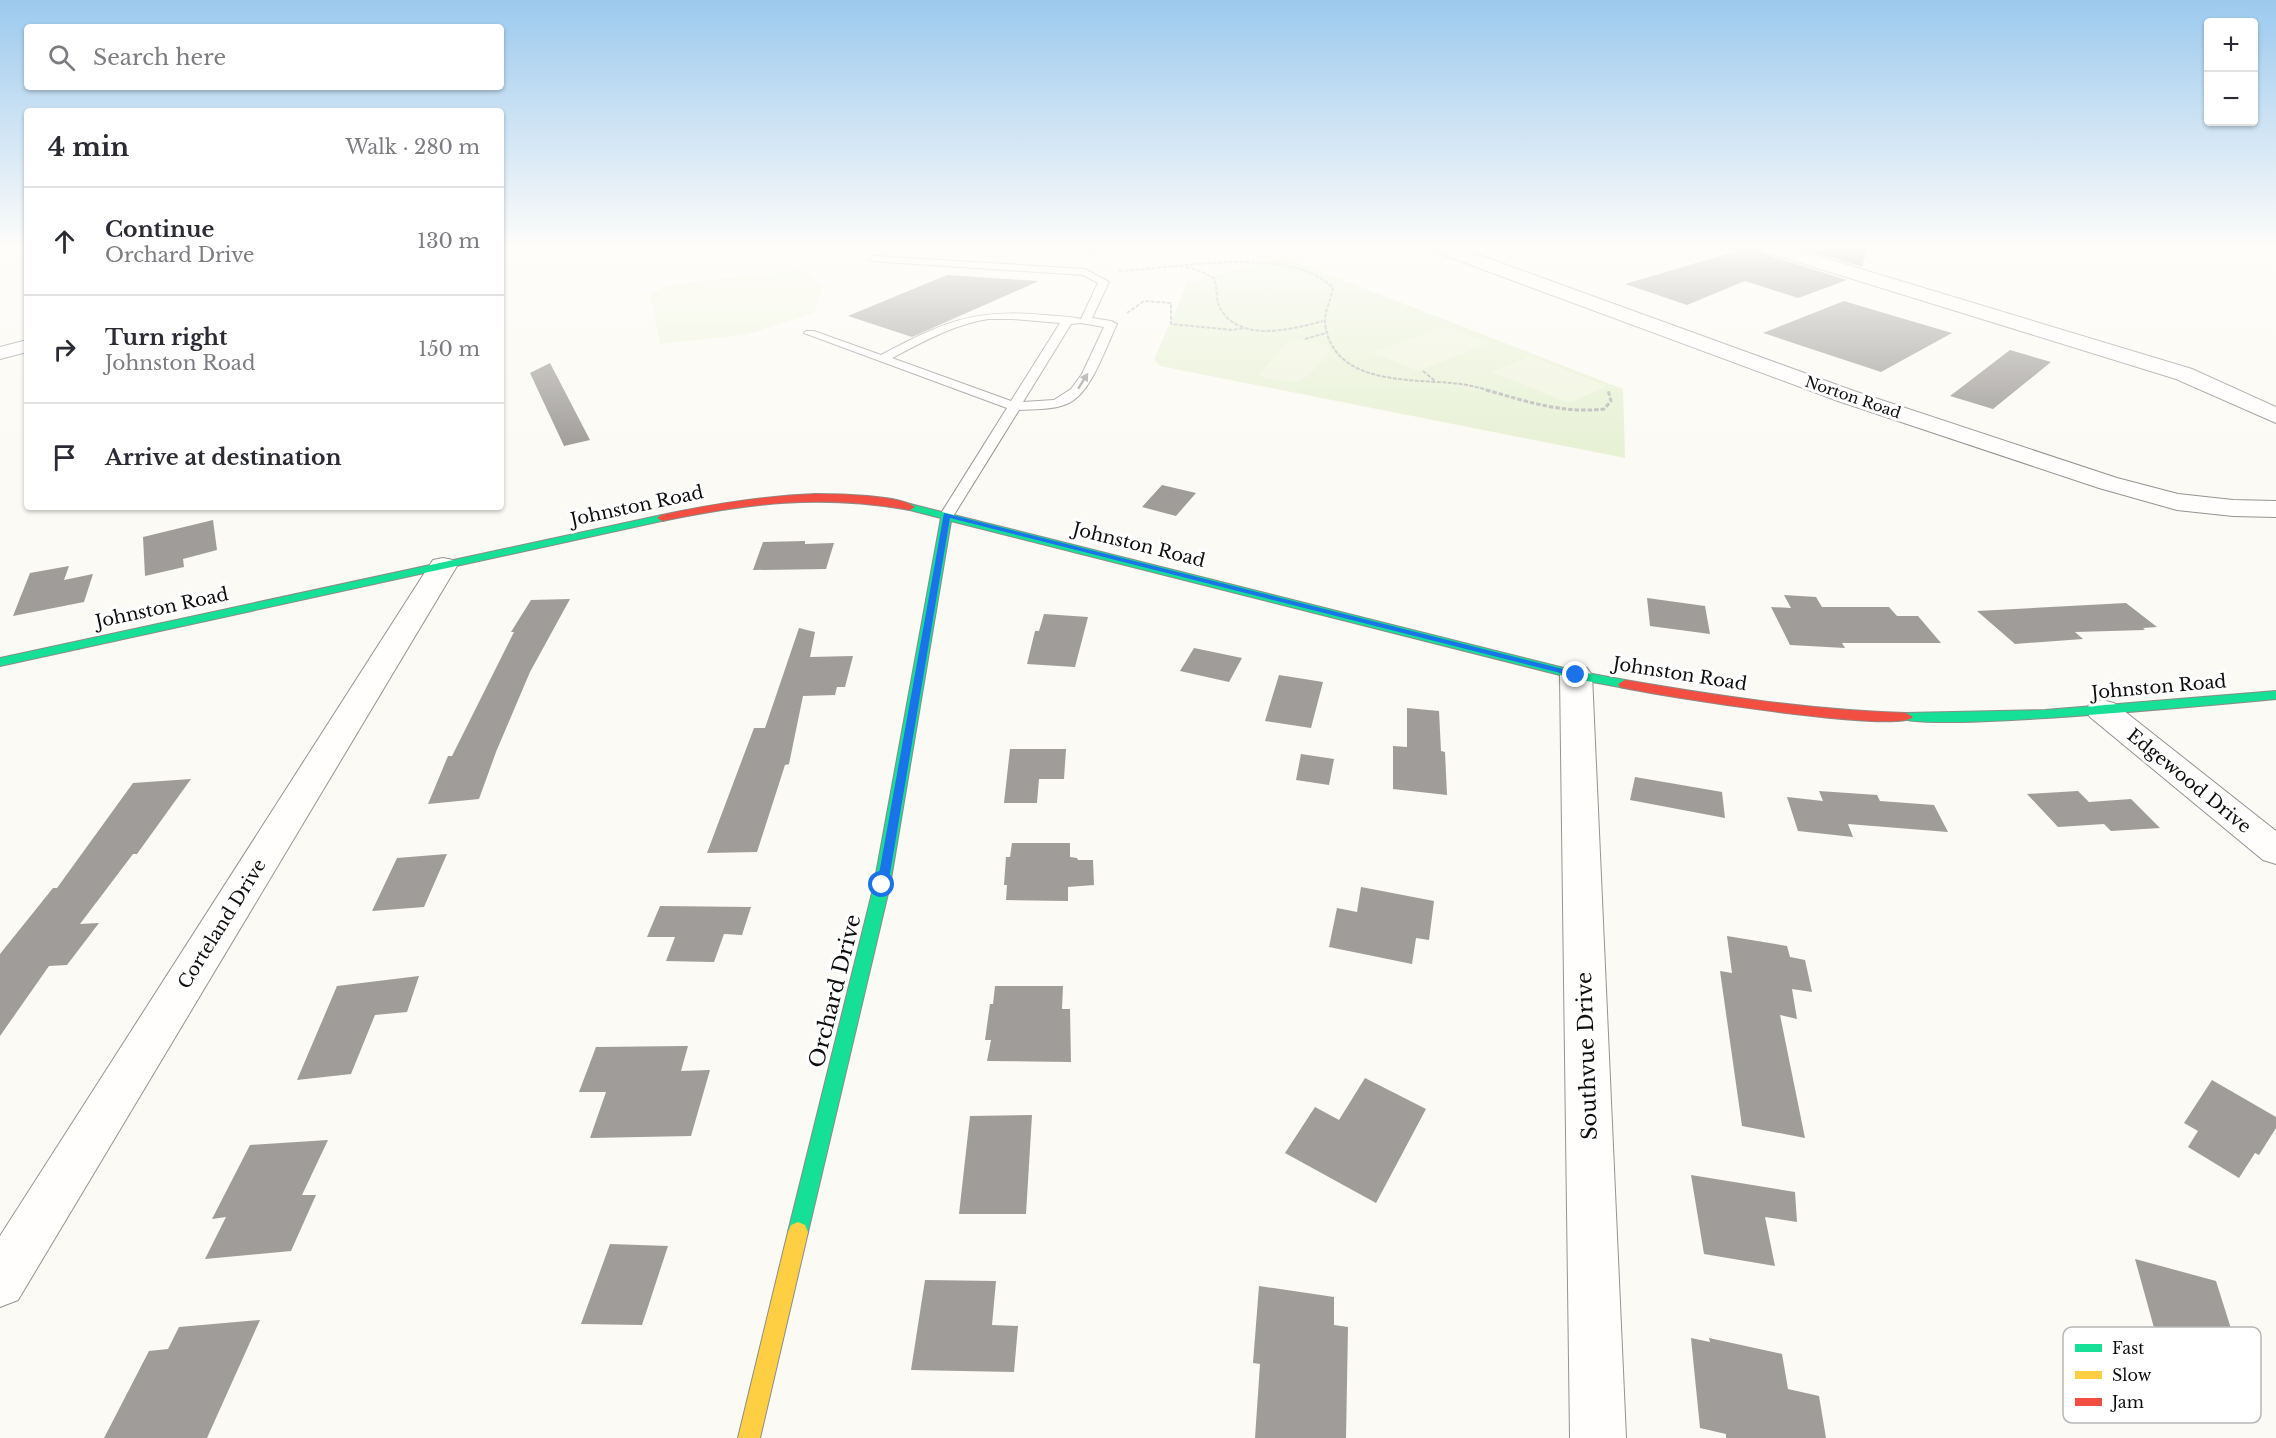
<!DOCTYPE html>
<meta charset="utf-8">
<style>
:root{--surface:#fff;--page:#f7f7f7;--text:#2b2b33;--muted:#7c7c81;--line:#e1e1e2}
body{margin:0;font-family:"Libre Baskerville",serif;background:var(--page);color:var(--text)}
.controls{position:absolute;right:18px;top:18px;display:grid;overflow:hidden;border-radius:6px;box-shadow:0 2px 4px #0004}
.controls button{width:54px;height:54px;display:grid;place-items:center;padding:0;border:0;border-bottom:2px solid var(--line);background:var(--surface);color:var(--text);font:30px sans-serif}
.stop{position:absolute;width:18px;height:18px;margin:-14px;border:4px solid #1a73e8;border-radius:50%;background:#fff}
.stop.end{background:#1a73e8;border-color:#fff;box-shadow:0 2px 6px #0008}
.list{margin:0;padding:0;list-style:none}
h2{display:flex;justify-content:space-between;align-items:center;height:78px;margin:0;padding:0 24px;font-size:26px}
h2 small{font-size:20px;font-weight:400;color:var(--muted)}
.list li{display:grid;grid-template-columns:39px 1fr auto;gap:18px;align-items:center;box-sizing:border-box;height:108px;padding:0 24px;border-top:2px solid var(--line)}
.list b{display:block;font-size:22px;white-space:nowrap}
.list p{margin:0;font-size:20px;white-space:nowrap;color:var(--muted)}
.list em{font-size:20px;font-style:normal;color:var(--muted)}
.icon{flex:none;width:33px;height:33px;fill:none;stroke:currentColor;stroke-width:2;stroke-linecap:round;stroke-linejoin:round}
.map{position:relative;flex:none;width:2276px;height:1438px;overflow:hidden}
.search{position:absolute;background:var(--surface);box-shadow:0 2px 4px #0004;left:24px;top:24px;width:480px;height:66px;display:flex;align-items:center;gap:15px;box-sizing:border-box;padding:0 21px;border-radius:6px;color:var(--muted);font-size:22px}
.panel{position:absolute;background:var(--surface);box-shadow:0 2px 4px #0004;left:24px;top:108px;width:480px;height:402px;border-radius:6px}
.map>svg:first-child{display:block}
</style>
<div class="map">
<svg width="2276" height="1438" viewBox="0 0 2276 1438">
<rect width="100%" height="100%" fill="#fcfaf4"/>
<path fill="#e7f1d4" d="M1284,257L1623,389L1625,458L1160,366L1154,359L1188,282Z"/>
<path fill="#eff4dd" d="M802,270L823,285L814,313L745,335L660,344L650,293L673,284Z
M1444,326L1489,343L1418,371L1373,353Z
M1299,340L1325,344L1330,350C1300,384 1308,386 1263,377L1259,374L1289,341Z
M1531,356L1607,386L1569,403L1492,372Z"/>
<path fill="#9f9c99" d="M1750,247H1757L1761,253L1847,280L1798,298L1745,281L1687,305L1625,284Z
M1797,247H1868L1862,267Z
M947,275L1039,281L912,337L848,316Z
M1844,301L1884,313L1952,333L1881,372L1763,333Z
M2010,350L2051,362L1993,409L1950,396Z
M550,363L590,440L564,446L530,373Z
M1162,485L1196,493L1176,516L1142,507Z
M213,520L217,550L183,559L184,567L145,576L143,537Z
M805,541V544L834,543L826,569L753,570L763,542Z
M69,566L64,580L93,574L84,602L13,616L30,573Z
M1784,595L1816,597L1822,607H1889L1897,616H1918L1941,643H1842L1845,648L1790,645L1771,607L1791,608Z
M1647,598L1705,606L1710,634L1650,626Z
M570,599L530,672L496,752L479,799L428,804L448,756H452L514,632H511L531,600Z
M2126,603L2157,627L2143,628L2145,630L2075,632L2083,639L2015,644L1977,611Z
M1044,614L1088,617L1075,667L1027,664L1035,631H1039Z
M799,628L815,632L810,657L853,656L845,687H837L835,695L803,696L789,764L785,765L757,852L707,853L754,728H765Z
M1194,648L1242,658L1229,682L1180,671Z
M1279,675L1323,682L1311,728L1265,721Z
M1407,708L1439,711L1441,751L1445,752L1447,795L1393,789V746L1407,747Z
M1010,749H1066L1064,779H1039L1037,803H1004Z
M1301,754L1334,759L1329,785L1296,780Z
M1635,777L1722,792L1725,818L1630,800Z
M191,779L137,854H133L80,924L99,923L67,965L49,966L0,1036V954L53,888H57L133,783Z
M1819,791L1877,795L1880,801L1934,805L1948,832L1848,824L1853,837L1798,831L1787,797L1823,801Z
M2078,791L2089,802L2131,799L2160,828L2111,831L2104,824L2058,827L2027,794Z
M1012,843H1070V857L1077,858L1078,860H1093L1094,885L1068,887V901L1006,900L1007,885H1004L1006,857H1010Z
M447,854L424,907L372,911L397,858Z
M1361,887L1434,901L1429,940L1416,938L1412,964L1329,947L1337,908L1357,912Z
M660,906L751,907L742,935L724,934L714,962L666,961L675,937H647Z
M1727,936L1787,946L1790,957L1805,960L1812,992L1792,989L1797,1019L1780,1015L1805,1138L1742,1126L1720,971L1732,973Z
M419,976L407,1012L375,1015L351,1074L297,1080L337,986Z
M995,986H1063L1062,1009H1070L1071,1062L987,1061L991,1040H985L990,1004H993Z
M688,1046L681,1071L710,1070L691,1136L590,1138L606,1092H579L596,1047Z
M1365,1078L1426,1109L1376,1203L1285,1153L1315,1107L1339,1120Z
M2212,1080L2276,1117V1128L2259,1155L2255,1153L2239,1178L2188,1147L2198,1131L2184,1123Z
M1032,1115L1026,1214H959L970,1116Z
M328,1140L302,1195H316L291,1251L205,1259L226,1217L212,1219L250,1145Z
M1691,1175L1795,1192L1797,1222L1765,1217L1775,1266L1704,1254Z
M610,1244L668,1246L642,1325L581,1324Z
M2135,1259L2216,1281L2256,1408L2169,1382Z
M925,1280L996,1281L992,1325L1018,1326L1014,1372L911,1370Z
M1259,1286L1334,1297V1325L1348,1327L1346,1438H1255L1260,1364L1253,1363Z
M260,1320L207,1438H104L149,1351L168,1349L179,1327Z
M1691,1338L1710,1342L1709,1338L1782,1354L1788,1389L1819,1396L1826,1438H1726V1434L1700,1428Z"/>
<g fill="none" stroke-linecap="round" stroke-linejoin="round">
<defs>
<path id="lane" d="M874,256L1085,269L1109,282L1092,318L1111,321L1117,324C1106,346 1092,392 1069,403C1054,410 1035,409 1019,410L952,518L947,519L940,515L1007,408L804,333L806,331H814L881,355C942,323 973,308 1044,315C1056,316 1069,316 1081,319L1098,283L1083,275L870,261L869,259ZM988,319H1013L1060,323L1011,401L892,358C923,342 952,325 988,319ZM1081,323L1104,327L1082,374L1071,389L1054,400L1023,402L1071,324Z"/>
<path id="street" d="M1430,247H1457L1854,391L2117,478L2178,494L2233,500L2276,501V517L2233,516L2177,510L2099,488L1838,401L1433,251Z
M1759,247H1788L2192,369L2276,407V423L2176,379L1762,251Z
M27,340V352L0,359V347Z
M443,558L453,560L457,566L18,1300L0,1307V1236L429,566L433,560Z
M1576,665L1587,668L1592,675L1626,1438H1570L1560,675L1565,668Z
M2102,700L2114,703L2276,831V864L2263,860L2090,717L2086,710L2090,703Z"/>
<path id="fast" d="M910,504L1576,671L1625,680L1632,684L1625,688L1576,679L951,521L890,885L808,1232L805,1239L798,1242L791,1239L788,1232L874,885L941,518L906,509V505Z
M662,515L667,518L666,520L0,666V658Z
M2276,691V699C2232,703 1914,734 1899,717L1906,713L2045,710Z"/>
<path id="slow" d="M798,1222L805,1225L808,1232L760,1438H738L788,1232L791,1225Z"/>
<path id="jam" d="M815,494C837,494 900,495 915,507L910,510C820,494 750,503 662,521L657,518L662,515C713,504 763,496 815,494Z
M1625,680C1718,696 1811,710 1906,713L1913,717C1898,734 1654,695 1620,687L1618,684Z"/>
</defs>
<use href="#lane" stroke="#959492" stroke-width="2"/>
<use href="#street" stroke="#959492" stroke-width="2"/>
<use href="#fast" stroke="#8c8b88" stroke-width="2"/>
<use href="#slow" stroke="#8c8b88" stroke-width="2"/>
<use href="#jam" stroke="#8c8b88" stroke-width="2"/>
<path stroke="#b8b8b7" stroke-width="2" stroke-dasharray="4 1.5" stroke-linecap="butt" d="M1087,251L1104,247
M1186,267L1200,271L1214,278C1218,289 1215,300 1221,310C1242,343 1293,329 1323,321
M1119,271C1175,268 1262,251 1313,274C1320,277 1327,283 1333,287C1332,299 1324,310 1325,323C1332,384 1407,379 1451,383C1464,384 1478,387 1491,391
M1127,313L1144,301L1171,303V324L1233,330L1244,328
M1305,339L1326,333
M1423,371L1435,381"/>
<path stroke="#b8b8b7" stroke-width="3" stroke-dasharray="4.5 2" stroke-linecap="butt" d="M1486,390C1526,401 1562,414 1604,409L1611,401L1608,390"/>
<use href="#lane" fill="#fffefd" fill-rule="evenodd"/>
<use href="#street" fill="#fffefd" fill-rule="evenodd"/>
<use href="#fast" fill="#16e098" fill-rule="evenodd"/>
<use href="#slow" fill="#ffcf43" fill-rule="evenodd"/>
<use href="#jam" fill="#f24e42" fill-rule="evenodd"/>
</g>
<defs><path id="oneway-solid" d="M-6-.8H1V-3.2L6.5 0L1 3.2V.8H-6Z" transform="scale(1.5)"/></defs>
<use fill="#9f9e9d" href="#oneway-solid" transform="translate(1083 381) rotate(-58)"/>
<linearGradient id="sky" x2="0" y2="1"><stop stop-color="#9cc9ed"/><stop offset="0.55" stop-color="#fefdfa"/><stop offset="1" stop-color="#fefdfa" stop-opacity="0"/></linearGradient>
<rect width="2276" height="449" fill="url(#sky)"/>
<path fill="#1a73e8" d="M944,513L1579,673L1580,675L1576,677L950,518L888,885L882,889L877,885Z"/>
<g text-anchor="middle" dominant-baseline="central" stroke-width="6" stroke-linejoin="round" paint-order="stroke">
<g font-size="15" fill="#0e0e0e" stroke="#fff">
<text transform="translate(1853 397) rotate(19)">Norton Road</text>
</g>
<g font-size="18" fill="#0e0e0e" stroke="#fff">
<text transform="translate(637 506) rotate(-12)">Johnston Road</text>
<text transform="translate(1139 545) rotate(14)">Johnston Road</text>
<text transform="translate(162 608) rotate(-12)">Johnston Road</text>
<text transform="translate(1680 674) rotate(9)">Johnston Road</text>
<text transform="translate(2159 687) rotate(-5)">Johnston Road</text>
<text transform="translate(2189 781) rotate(39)">Edgewood Drive</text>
<text transform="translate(222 924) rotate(-58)">Corteland Drive</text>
</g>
<g font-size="21" fill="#0e0e0e" stroke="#fff">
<text transform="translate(835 991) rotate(-76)">Orchard Drive</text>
<text transform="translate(1587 1056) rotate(-92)">Southvue Drive</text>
</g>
</g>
<rect x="2063" y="1327" width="198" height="96" rx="9" fill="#fff" stroke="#b7b7b7" stroke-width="1.5"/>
<rect x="2075" y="1344" width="27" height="8" fill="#16e098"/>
<rect x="2075" y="1371" width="27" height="8" fill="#ffcf43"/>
<rect x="2075" y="1398" width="27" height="8" fill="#f24e42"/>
<g font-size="16" fill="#0e0e0e">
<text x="2112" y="1354">Fast</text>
<text x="2112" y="1381">Slow</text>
<text x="2112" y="1408">Jam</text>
</g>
</svg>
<div class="controls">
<button>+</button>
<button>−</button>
</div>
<div class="stop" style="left:882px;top:885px"></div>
<div class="stop end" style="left:1576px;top:675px"></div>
<div class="search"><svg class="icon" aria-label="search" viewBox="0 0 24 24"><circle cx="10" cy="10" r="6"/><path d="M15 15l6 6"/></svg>Search here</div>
<section class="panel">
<h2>4 min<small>Walk · 280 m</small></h2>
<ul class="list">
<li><svg class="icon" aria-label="ahead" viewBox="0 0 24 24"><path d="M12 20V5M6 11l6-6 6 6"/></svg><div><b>Continue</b><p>Orchard Drive</p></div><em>130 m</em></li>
<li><svg class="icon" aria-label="right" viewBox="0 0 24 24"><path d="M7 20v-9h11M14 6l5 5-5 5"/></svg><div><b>Turn right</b><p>Johnston Road</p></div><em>150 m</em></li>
<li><svg class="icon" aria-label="arrive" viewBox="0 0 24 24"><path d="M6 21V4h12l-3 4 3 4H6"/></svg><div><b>Arrive at destination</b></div></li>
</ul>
</section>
</div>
